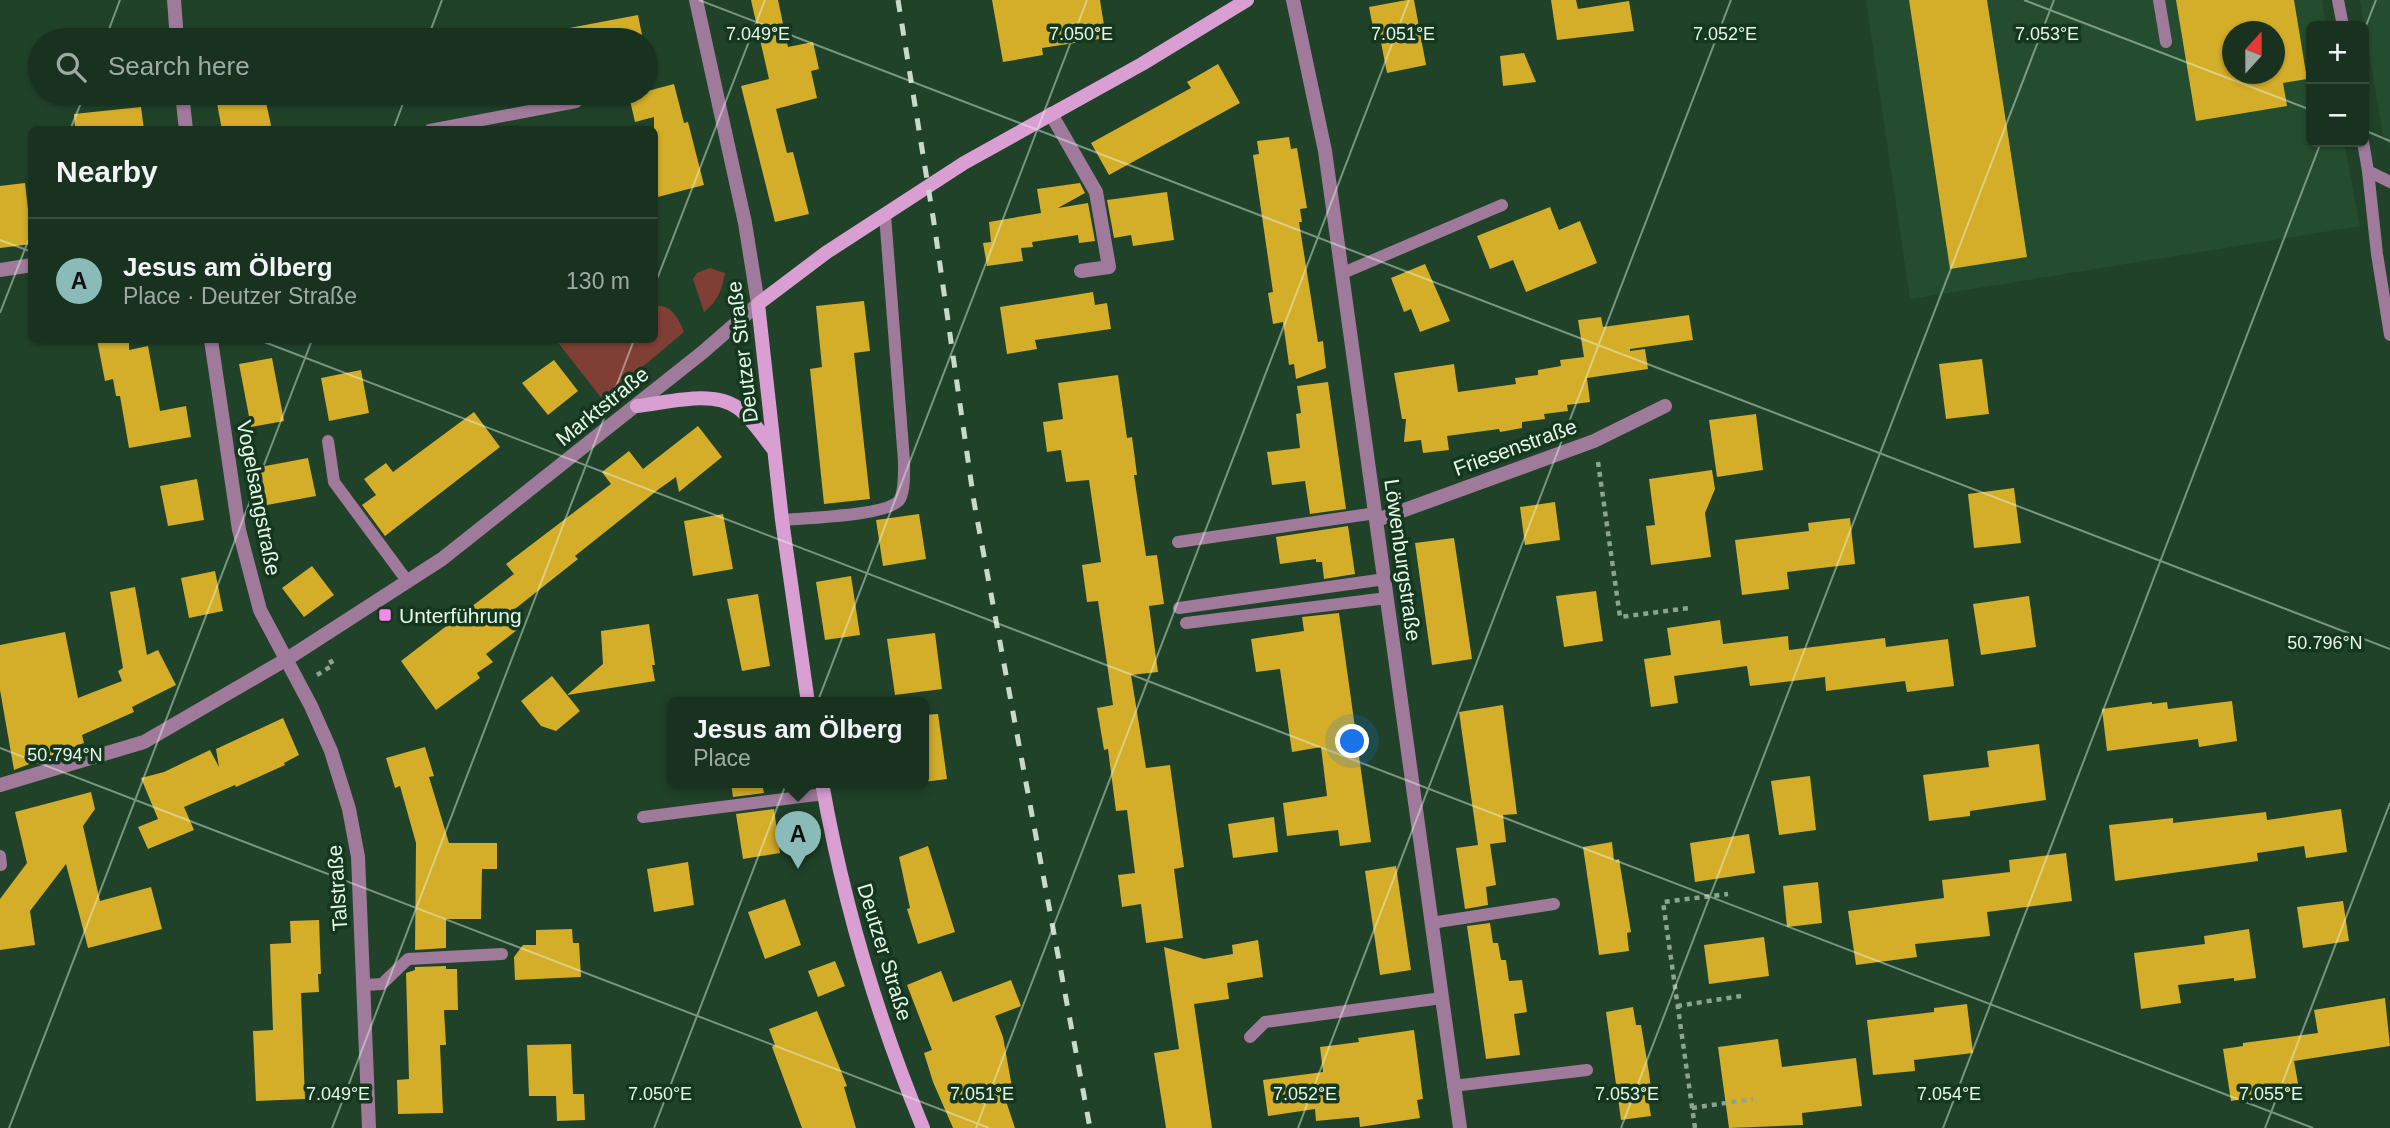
<!DOCTYPE html>
<meta charset="utf-8">
<style>
:root{--surface:#18321f;--page:#253e2c;--text:#f1f3f6;--muted:#9faaa4;--line:#364d3d;--accent:#8bbbb9}
body{margin:0;font-family:Arial,sans-serif;background:var(--page);color:var(--text)}
.controls{position:absolute;right:21px;top:21px;display:grid;overflow:hidden;border-radius:10px;box-shadow:0 2px 5px #0004}
.controls button{width:63px;height:63px;display:grid;place-items:center;padding:0;border:0;border-bottom:2px solid var(--line);background:var(--surface);color:var(--text);font:35px sans-serif}
.compass{position:absolute;left:2222px;top:21px;width:63px;height:63px;border-radius:50%;background:var(--surface);box-shadow:0 2px 5px #0004;rotate:21deg}
.you{position:absolute;left:1353px;top:742px;width:24px;height:24px;margin:-18px;border:5px solid #fff;border-radius:50%;background:#1a73e8;box-shadow:0 0 0 10px #1a73e833}
.badge{display:grid;place-items:center;width:46px;height:46px;border-radius:50%;background:var(--accent);color:#111;font-size:23px;font-weight:700}
.pin{position:absolute;translate:-50% -58px;filter:drop-shadow(0 2px 4px #0008)}
.pin::after{content:'';position:absolute;top:37px;width:24px;height:21px;background:inherit;clip-path:polygon(0 0,100% 0,50% 100%)}
.popup{position:absolute;left:667px;top:697px;width:262px;height:91px;box-sizing:border-box;display:grid;place-content:center;border-radius:10px;background:var(--surface);filter:drop-shadow(0 2px 5px #0005);font-size:23px;white-space:nowrap;color:var(--muted)}
.popup b{font-size:26px;color:var(--text)}
.popup::after{content:'';position:absolute;left:50%;top:100%;margin-left:-14px;border:14px solid transparent;border-top-color:var(--surface)}
.list{margin:0;padding:0;list-style:none}
h2{display:flex;justify-content:space-between;align-items:center;height:91px;margin:0;padding:0 28px;font-size:30px}
h2 small{font-size:23px;font-weight:400;color:var(--muted)}
.list li{display:grid;grid-template-columns:46px 1fr auto;gap:21px;align-items:center;box-sizing:border-box;height:126px;padding:0 28px;border-top:2px solid var(--line)}
.list b{display:block;font-size:26px;white-space:nowrap}
.list p{margin:0;font-size:23px;white-space:nowrap;color:var(--muted)}
.list em{font-size:23px;font-style:normal;color:var(--muted)}
.icon{flex:none;width:38px;height:38px;fill:none;stroke:currentColor;stroke-width:2;stroke-linecap:round;stroke-linejoin:round}
.map{position:relative;flex:none;width:2390px;height:1128px;overflow:hidden}
.search{position:absolute;background:var(--surface);box-shadow:0 2px 5px #0004;left:28px;top:28px;width:630px;height:77px;display:flex;align-items:center;gap:18px;box-sizing:border-box;padding:0 24px;border-radius:38px;color:var(--muted);font-size:26px}
.panel{position:absolute;background:var(--surface);box-shadow:0 2px 5px #0004;left:28px;top:126px;width:630px;height:217px;border-radius:10px}
.map>svg:first-child{display:block}
</style>
<div class="map">
<svg width="2390" height="1128" viewBox="0 0 2390 1128">
<rect width="100%" height="100%" fill="#204229"/>
<path fill="#244d2f" fill-rule="evenodd" d="M1866,0H2322L2326,26H2311V142H2344L2360,226L1910,299ZM2232,32H2274V74H2232Z
M2360,0H2390V149L2383,135Z"/>
<path fill="#7f3f35" d="M710,268L725,273C722,290 718,301 704,312L693,279L697,273Z
M655,306C671,304 679,319 684,332L603,400L556,340H654Z"/>
<path fill="#d4ad29" fill-rule="evenodd" d="M751,0H778L788,47L813,42L819,69L811,71L817,98L776,109L787,153L793,152L809,214L775,222L741,86L769,79Z
M992,0H1100L1106,38L1042,48L1043,55L1003,62Z
M1407,0H1414L1426,65L1387,73L1378,27L1373,28L1369,7Z
M1551,0H1576L1578,9L1629,1L1634,31L1557,40Z
M1909,0H1987L2027,257L1950,269Z
M2176,0H2294L2307,79L2283,83L2287,106L2196,121ZM2232,32H2274V74H2232Z
M638,15L643,40H565L564,29Z
M1524,53L1536,82L1503,86L1500,56Z
M1218,64L1240,103L1109,175L1091,143L1191,88L1187,82Z
M674,84L684,123L688,122L704,185L654,198V117L635,122L629,96Z
M244,93H264L272,130H222L216,98Z
M141,107L144,130H75L74,114Z
M1289,137L1291,149L1297,148L1307,208L1300,209L1302,222H1299L1318,342L1323,341L1326,368L1296,379L1294,364L1289,365L1283,322L1273,324L1268,293L1273,292L1253,155L1259,154L1257,141Z
M25,183L32,244L0,248V186Z
M1080,183L1085,193L1058,208L1088,203L1095,241L1079,243L1078,235L1032,242L1033,247L1021,248L1023,261L987,266L983,243L991,242L989,222L1041,213L1037,189Z
M1167,192L1174,240L1133,246L1131,235L1114,238L1107,200Z
M1550,207L1559,230L1580,221L1597,263L1526,292L1513,260L1490,269L1477,236Z
M1425,264L1450,321L1420,332L1411,309L1404,312L1391,278Z
M1093,292L1095,305L1107,303L1111,329L1035,340L1037,349L1007,354L1000,307Z
M864,301L870,351L854,353L870,499L824,504L810,369L822,367L816,306Z
M1689,315L1693,340L1630,349V351L1645,349L1648,369L1587,378L1590,402L1567,405L1568,411L1544,414L1545,419L1522,422V428L1500,432L1499,429L1447,436L1449,450L1423,453L1421,440L1404,442L1406,419H1402L1394,373L1454,364L1458,392L1516,384L1515,378L1538,375V370L1561,366L1560,360L1584,357L1578,320L1601,317L1603,327Z
M97,340H129V350L148,346L160,411L186,406L191,437L129,448L120,396H116L113,379L105,381Z
M272,358L284,421L251,427L239,364Z
M1982,359L1989,414L1946,419L1939,364Z
M554,360L578,391L548,415L522,383Z
M361,370L369,413L329,421L321,378Z
M1118,375L1127,438L1132,437L1137,475H1134L1146,556L1157,555L1164,604L1149,606L1158,672L1131,675L1146,768L1170,765L1184,867L1174,869L1183,938L1146,943L1141,904L1122,907L1118,875L1135,873L1127,810L1116,811L1108,749L1104,750L1097,708L1113,705L1098,601L1087,602L1082,565L1101,562L1089,480L1066,482L1061,450L1047,452L1043,422L1063,419L1058,383Z
M1328,382L1346,509L1310,514L1305,481L1272,485L1267,452L1300,448L1296,414L1301,413L1297,386Z
M474,412L500,447L385,536L362,505L376,495L364,479L386,463L393,472Z
M1756,414L1763,470L1717,477L1709,420Z
M698,426L722,457L679,492L676,477L659,489L575,556L578,559L506,616L517,630L486,654L493,662L477,673L480,678L436,710L401,661L514,574L506,564L611,484L602,472L629,451L643,469Z
M308,458L316,496L267,505L260,467Z
M1712,470L1715,489L1705,513L1711,557L1651,565L1646,526L1655,525L1649,479Z
M197,479L204,520L168,526L160,486Z
M2014,488L2021,543L1974,548L1968,494Z
M1555,502L1560,540L1525,545L1520,507Z
M723,514L733,569L693,576L684,521Z
M919,514L926,559L883,566L876,520Z
M1850,518L1855,564L1787,572L1789,589L1742,595L1735,540L1809,531L1808,523Z
M1348,526L1355,574L1324,579L1322,562H1316V559L1280,564L1276,537Z
M1454,538L1472,659L1432,665L1415,543Z
M312,566L334,595L304,617L282,588Z
M215,571L223,611L189,618L181,578Z
M851,576L860,635L825,640L816,582Z
M135,587L147,655L158,650L176,685L132,707L134,712L82,735L84,743L14,770L0,690V645L65,632L78,698L122,681L118,671L123,668L110,592Z
M1596,591L1603,641L1564,647L1556,596Z
M758,594L770,666L742,671L727,599Z
M2029,596L2036,647L1981,655L1973,604Z
M1339,613L1371,842L1340,846L1338,830L1287,836L1283,803L1327,796L1321,747L1292,752L1280,669L1256,672L1251,639L1304,631L1302,617Z
M1720,620L1723,644L1788,636L1789,650L1885,638L1886,647L1948,639L1954,686L1907,692L1905,681L1826,691L1825,677L1750,686L1747,666L1674,676L1678,703L1651,707L1644,659L1671,655L1667,628Z
M649,624L655,665H652L655,681L567,695L603,664L601,631Z
M935,633L942,689L895,695L887,639Z
M552,676L580,711L556,731L541,726L521,701Z
M2232,701L2237,741L2199,747L2198,739L2107,751L2102,709L2152,702V704L2167,702L2168,709Z
M1503,705L1517,814L1503,815L1506,842L1490,844L1496,885L1486,887L1488,905L1465,909L1456,848L1478,845L1459,712Z
M938,714L947,779L924,782V715Z
M283,718L299,755L284,763L285,765L236,787L235,785L184,807L194,830L148,849L138,827L158,819L141,778L164,772L210,750L219,767L216,749Z
M2039,744L2046,800L1970,811V816L1929,821L1923,775L1989,767L1987,751Z
M425,747L434,776L429,777L449,843H497V869H482L481,919H446V948L415,950L416,843L400,786L395,788L386,758Z
M1810,776L1816,830L1779,835L1771,781Z
M731,783H762L764,793L733,797Z
M91,792L95,809L83,826L100,901L151,887L162,929L88,948L66,864L30,911L35,945L0,950V899L27,863L15,812Z
M774,809L780,853L743,859L736,814Z
M2341,809L2347,852L2306,858L2304,846L2257,853L2258,861L2115,881L2109,825L2173,818V823L2266,812L2267,820Z
M1274,817L1278,852L1233,858L1228,824Z
M1749,834L1755,873L1695,882L1690,843Z
M1612,842L1614,861L1619,859L1627,908L1631,932L1627,933L1629,951L1599,955L1583,847Z
M928,846L955,932L918,944L907,909L910,908L899,857Z
M2066,853L2072,901L1987,912L1990,936L1915,944L1917,957L1856,965L1848,911L1944,898L1942,880L2010,872L2009,860Z
M688,862L694,905L654,912L647,869Z
M1396,866L1411,970L1380,975L1365,871Z
M1818,882L1822,923L1787,927L1783,886Z
M785,899L801,945L765,959L748,912Z
M2343,901L2349,941L2303,948L2297,907Z
M319,920L321,974H318L319,992L301,993L305,1099L256,1101L253,1031L273,1030L270,944L291,943L290,921Z
M1490,923L1493,943H1498L1501,960H1506L1509,981L1522,980L1527,1012L1514,1014L1520,1055L1486,1059L1467,926Z
M572,929L573,943H579L581,977L515,980L514,957L523,945H536V930Z
M2249,929L2256,978L2234,981V978L2178,985L2181,1003L2141,1009L2134,953L2205,944L2204,936Z
M1764,937L1769,976L1709,984L1704,945Z
M1258,940L1263,977L1227,983L1229,999L1194,1004L1212,1128H1166L1154,1053L1179,1049L1164,947L1204,959L1233,954L1232,945Z
M835,961L845,986L818,997L808,971Z
M446,966V969H457L458,1010H444L446,1045H440L443,1113L398,1114L397,1080L409,1079L406,973L415,970V967Z
M941,971L953,1002L1011,980L1021,1006L995,1016L1003,1037L1012,1087L1002,1089L1015,1128H953L933,1082L924,1053L932,1050L907,985Z
M2385,998L2390,1046L2294,1061L2299,1089L2231,1101L2223,1049L2243,1046V1043L2318,1033L2314,1010Z
M1967,1004L1973,1053L1914,1060L1915,1071L1873,1075L1867,1020L1934,1012V1008Z
M1633,1007L1636,1025H1641L1649,1073L1652,1097L1648,1098L1651,1116L1621,1120L1606,1012Z
M817,1011L847,1086L844,1087L856,1128H802L772,1047L775,1045L769,1029Z
M1414,1030L1423,1099L1417,1100L1420,1118L1360,1127L1359,1117L1316,1121L1315,1109L1268,1116L1263,1080L1323,1072L1320,1047L1359,1042L1358,1038Z
M1778,1039L1782,1067L1856,1058L1862,1106L1802,1113L1803,1125L1729,1128L1718,1047Z
M571,1044L573,1094H584L585,1120L557,1121L556,1096H529L527,1045Z"/>
<g fill="none" stroke-linecap="round" stroke-linejoin="round">
<path stroke="#8ba591" stroke-width="4.5" stroke-dasharray="5 5" stroke-linecap="butt" d="M1598,462L1620,617L1689,608
M317,675L333,665L328,656
M1677,1006L1741,996
M1692,1108L1753,1099
M1695,1128L1663,902L1728,894"/>
<path stroke="#9f7a9b" stroke-width="12" d="M2159,0L2166,42
M2338,0L2343,26
M430,130L576,102
M2363,142L2368,171L2390,182
M2368,171L2377,254L2390,335
M1343,273L1502,205
M328,441L334,482L408,582
M782,520C803,518 891,516 900,499C905,488 904,473 904,461L885,215
M1178,542L1376,513
M1179,608L1385,579
M1186,623L1387,598
M643,817L824,794
M0,856L1,865
M1431,923L1554,904
M364,985L382,984L408,959L502,954
M1250,1037L1265,1022L1442,998
M1453,1086L1587,1070"/>
<path stroke="#9f7a9b" stroke-width="14" d="M174,0L177,40
M1293,0L1325,151L1460,1128
M182,93L186,130
M1051,114L1096,192L1109,267L1081,271
M0,270L32,265
M211,340L239,530L260,610L311,706L331,751L349,809L358,857L369,1128
M1377,520L1594,441L1665,406"/>
<path stroke="#9f7a9b" stroke-width="14" d="M0,785L144,742L287,659L442,559L703,352L758,304L745,223L696,0"/>
<path stroke="#d99ed2" stroke-width="14" d="M637,406C667,403 712,389 738,408C752,418 763,437 774,450
M808,703L782,520L758,304L827,252L964,163L1142,64L1247,0
M822,783C843,901 877,1017 923,1128"/>
<path stroke="#c6dbca" stroke-width="5" stroke-dasharray="12 12" stroke-linecap="butt" d="M898,0L934,223L974,502L1090,1128"/>
</g>
<path fill="none" stroke="#e6f9e9" stroke-width="2" stroke-opacity="0.45" d="M699,0L2390,649M2024,0L2311,110M2364,31L2376,0M105,40L120,0M427,40L442,0M70,130L85,93M393,130L407,93M2364,130L2390,141M0,240L32,252M654,287L765,0M0,313L32,231M259,340L2313,1128M0,748L989,1128M9,1128L312,340M332,1128L634,340M654,1128L1087,0M976,1128L1409,0M1298,1128L1731,0M1621,1128L2054,0M1943,1128L2321,142M2265,1128L2390,803"/>
<rect fill="#f688ec" stroke="#16371f" stroke-width="2.5" x="378" y="608" width="14" height="14" rx="3.5"/>
<g text-anchor="middle" dominant-baseline="central" stroke-width="7" stroke-linejoin="round" paint-order="stroke">
<g font-size="21" fill="#e6f9e9" stroke="#16371f">
<text transform="translate(742 352) rotate(-97)">Deutzer Straße</text>
<text transform="translate(602 406) rotate(-39)">Marktstraße</text>
<text transform="translate(1515 447) rotate(-20)">Friesenstraße</text>
<text transform="translate(259 498) rotate(79)">Vogelsangstraße</text>
<text transform="translate(1403 560) rotate(82)">Löwenburgstraße</text>
<text transform="translate(337 888) rotate(-94)">Talstraße</text>
<text transform="translate(885 952) rotate(73)">Deutzer Straße</text>
</g>
<g font-size="21" fill="#e6f9e9" stroke="#16371f" text-anchor="start">
<text x="399" y="615">Unterführung</text>
</g>
</g>
<g font-size="18" text-anchor="middle" fill="#e6f9e9" stroke="#16371f" stroke-width="7" stroke-linejoin="round" paint-order="stroke">
<text x="758" y="40">7.049°E</text>
<text x="1081" y="40">7.050°E</text>
<text x="1403" y="40">7.051°E</text>
<text x="1725" y="40">7.052°E</text>
<text x="2047" y="40">7.053°E</text>
<text x="2325" y="649">50.796°N</text>
<text x="65" y="761">50.794°N</text>
<text x="338" y="1100">7.049°E</text>
<text x="660" y="1100">7.050°E</text>
<text x="982" y="1100">7.051°E</text>
<text x="1305" y="1100">7.052°E</text>
<text x="1627" y="1100">7.053°E</text>
<text x="1949" y="1100">7.054°E</text>
<text x="2271" y="1100">7.055°E</text>
</g>
</svg>
<div class="controls">
<button>+</button>
<button>−</button>
</div>
<svg class="compass" viewBox="-18 -18 36 36"><path d="M0-13l5 13h-10z" fill="#e53935"/><path d="M0 13l5-13h-10z" fill="#9faaa4"/></svg>
<div class="you"></div>
<div class="pin badge" style="left:798px;top:869px">A</div>
<div class="popup"><b>Jesus am Ölberg</b>Place</div>
<div class="search"><svg class="icon" aria-label="search" viewBox="0 0 24 24"><circle cx="10" cy="10" r="6"/><path d="M15 15l6 6"/></svg>Search here</div>
<section class="panel">
<h2>Nearby<small></small></h2>
<ul class="list">
<li><span class="badge">A</span><div><b>Jesus am Ölberg</b><p>Place · Deutzer Straße</p></div><em>130 m</em></li>
</ul>
</section>
</div>
